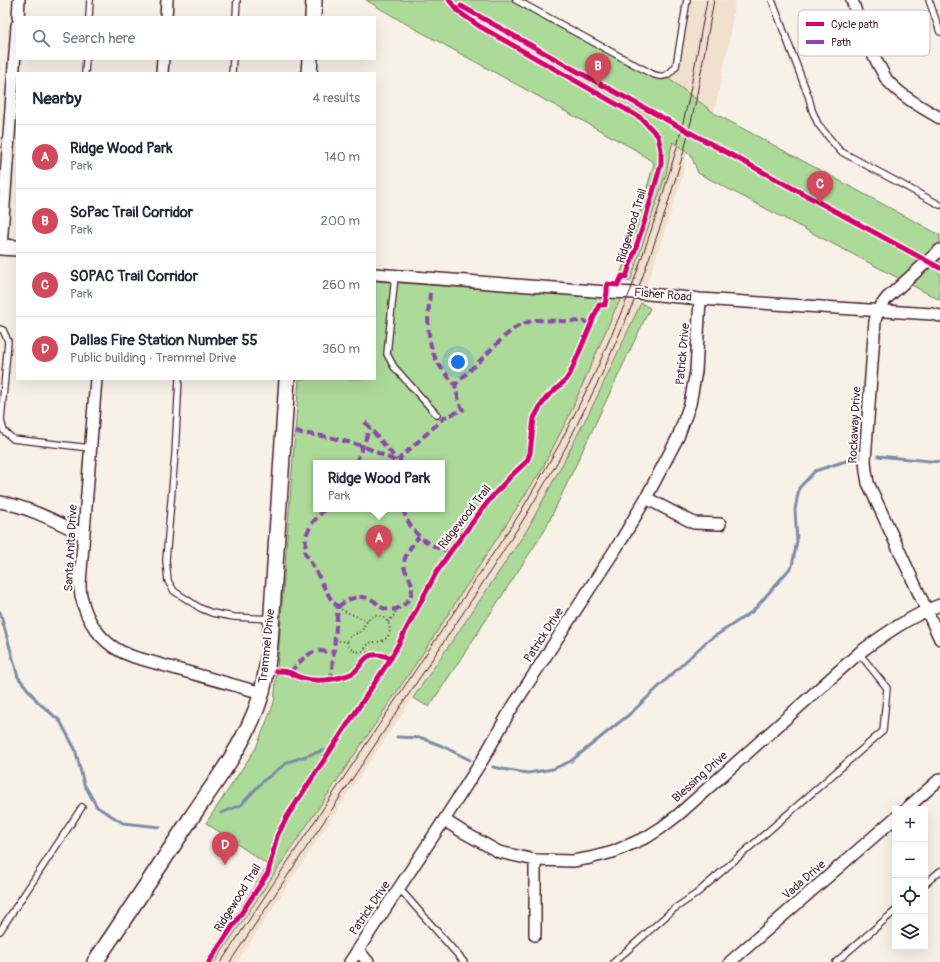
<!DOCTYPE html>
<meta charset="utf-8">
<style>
:root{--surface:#fff;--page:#f2f2f3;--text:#1f2937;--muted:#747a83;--line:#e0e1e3;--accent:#d1495b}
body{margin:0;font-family:Pangolin,sans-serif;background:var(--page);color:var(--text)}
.controls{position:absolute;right:12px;bottom:12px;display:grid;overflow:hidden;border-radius:0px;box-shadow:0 4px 16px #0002}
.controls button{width:36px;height:36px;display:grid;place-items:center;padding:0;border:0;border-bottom:1px solid var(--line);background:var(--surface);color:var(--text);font:20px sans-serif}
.you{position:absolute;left:458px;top:362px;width:14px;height:14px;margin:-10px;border:3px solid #fff;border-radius:50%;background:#1a73e8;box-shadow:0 0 0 6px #1a73e833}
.badge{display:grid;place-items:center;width:26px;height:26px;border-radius:50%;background:var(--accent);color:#fff;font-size:13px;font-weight:700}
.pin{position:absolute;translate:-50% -33px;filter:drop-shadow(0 1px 2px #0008)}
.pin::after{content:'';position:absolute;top:21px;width:14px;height:12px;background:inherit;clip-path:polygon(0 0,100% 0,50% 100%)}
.popup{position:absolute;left:313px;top:460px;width:132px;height:52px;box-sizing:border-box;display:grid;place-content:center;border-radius:0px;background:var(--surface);filter:drop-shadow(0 1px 3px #0005);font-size:13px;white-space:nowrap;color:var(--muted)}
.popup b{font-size:15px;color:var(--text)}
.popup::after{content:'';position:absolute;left:50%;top:100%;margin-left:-8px;border:8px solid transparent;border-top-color:var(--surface)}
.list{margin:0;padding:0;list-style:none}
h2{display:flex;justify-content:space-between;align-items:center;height:52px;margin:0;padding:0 16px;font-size:17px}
h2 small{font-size:13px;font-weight:400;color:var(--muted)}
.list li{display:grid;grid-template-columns:26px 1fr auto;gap:12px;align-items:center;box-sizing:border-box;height:64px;padding:0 16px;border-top:1px solid var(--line)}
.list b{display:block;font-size:15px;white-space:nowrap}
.list p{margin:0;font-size:13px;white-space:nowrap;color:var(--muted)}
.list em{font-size:13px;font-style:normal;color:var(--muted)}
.icon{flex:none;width:22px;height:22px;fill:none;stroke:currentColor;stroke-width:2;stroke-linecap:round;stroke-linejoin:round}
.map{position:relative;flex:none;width:940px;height:962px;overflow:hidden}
.search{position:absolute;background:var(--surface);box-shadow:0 4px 16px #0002;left:16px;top:16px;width:360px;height:44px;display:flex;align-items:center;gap:10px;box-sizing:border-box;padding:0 14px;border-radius:0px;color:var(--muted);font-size:15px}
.panel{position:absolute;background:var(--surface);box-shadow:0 4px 16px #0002;left:16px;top:72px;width:360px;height:308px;border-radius:0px}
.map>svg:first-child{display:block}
</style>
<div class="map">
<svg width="940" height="962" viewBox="0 0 940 962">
<rect width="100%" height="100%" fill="#f8f1e8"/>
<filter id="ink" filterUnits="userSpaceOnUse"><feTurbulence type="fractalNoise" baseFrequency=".025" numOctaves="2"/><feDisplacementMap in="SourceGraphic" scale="8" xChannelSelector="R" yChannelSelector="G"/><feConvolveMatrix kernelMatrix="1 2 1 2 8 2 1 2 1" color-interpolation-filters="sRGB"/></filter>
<g filter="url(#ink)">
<path fill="#f0e0cd" d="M685,0H735L729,42L714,113L700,103L687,152L682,178L647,285L630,282L666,174L671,149L685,91L671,80Z
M621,299L641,303L596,399L563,463L527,530L472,612L351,789L237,962H215L425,650L542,469L615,310Z"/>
<path fill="#acda99" stroke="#7b7c62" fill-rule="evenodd" d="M366,0H522L671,80L714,113L940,235V300L698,173L691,155L673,142L671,149L666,174L630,282L619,278L632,240L654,163L634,149L401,21Z
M375,281L621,299L615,310L568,418L542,469L425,650L215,962H205L268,865L206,823L256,748L274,703L279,645L299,379H375ZM316,463H442V509H316Z
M641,303L650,308L545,530L429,707L413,698L472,612L527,530L563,463L596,399Z"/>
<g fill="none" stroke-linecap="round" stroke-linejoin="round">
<path stroke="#7b8da8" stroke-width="3" d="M878,456L940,462
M0,612L18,677L38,702L60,721L75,749L84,784L97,807L123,823L160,827
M397,737L422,738L442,746L470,760
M493,767L508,770L528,773L553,769L571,761L631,713L706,642L753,611L792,566L797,541L795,510L799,488L815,471L852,459
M221,813L241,805L263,781L288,762L324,750"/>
<defs>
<path id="lane" d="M516,0L652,74C664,79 669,75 676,66L687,0
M772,0L809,98L812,110L818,124L840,151L940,205
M929,0L940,32
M89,17L90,0
M236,17L237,0
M85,73L86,59
M232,73L233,59
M395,276L387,354L394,367L437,415
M0,329L3,330L8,341L1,421L4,431L13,439L90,448
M179,379L175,454L166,560L168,581L174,591L200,608L212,613L234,617L271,619
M925,884L940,871
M399,888L464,962
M0,931L82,807
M614,962L674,909L696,894L883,731L887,688L859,653
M836,962L895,911"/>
<path id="street" d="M852,0C859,23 868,45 879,66C882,70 884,76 887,80C901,96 921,107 940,118
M18,17L19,0
M166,17L167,0
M162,73L163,59
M1,247L17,25
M940,250L887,298L878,310L875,321L865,460L866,471L868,483L940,639
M375,274L607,292L638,293L700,299L790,305L932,314L940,316
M96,379L80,583C80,589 80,594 82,599C86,620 101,641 120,651C124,653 129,655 134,657L262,693
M646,498L694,523L720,524
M0,502C29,507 57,522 84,535
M906,809L940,779
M444,820L463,832L499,852L535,860L573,861L590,858L613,852L647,837L661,828L678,815L859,653C885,634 910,616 940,605
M535,935V860
M358,950L368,962
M350,962L444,820L483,759L510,711L622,539L646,498L678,437L690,404L696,371L700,299
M730,962L895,818"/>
<path id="secondary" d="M313,17L314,0
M309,73L310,59
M0,247L17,248
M95,962C128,913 161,864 193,815C214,784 239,751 253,717C264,693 267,669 270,643L287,379"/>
</defs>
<use href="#lane" stroke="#4a1f2b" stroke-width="8"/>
<use href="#street" stroke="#4a1f2b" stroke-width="14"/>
<use href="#secondary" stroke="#4a1f2b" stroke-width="18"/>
<path stroke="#4a1f2b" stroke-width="2" stroke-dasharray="1 3" stroke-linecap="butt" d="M338,607L344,611L368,621
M388,622L395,614L396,609
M335,640L347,642C349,650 355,653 363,651L369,643C374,641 379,643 384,640C402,628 374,597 362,631C355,635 350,633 347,642
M365,648L369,656"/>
<use href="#lane" stroke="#fff" stroke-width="5.5"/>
<use href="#street" stroke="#fff" stroke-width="11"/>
<use href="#secondary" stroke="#fff" stroke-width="15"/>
<path stroke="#4a1f2b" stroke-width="1" d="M221,962L520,513L559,445L595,373L630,292L658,210L677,147L688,102L707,0
M230,962L475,595L525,517L565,449L601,376L634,301L665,213L684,151L695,105L714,0"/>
<path stroke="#8e44ad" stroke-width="4" stroke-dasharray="8 4" stroke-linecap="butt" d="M430,293C428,314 426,335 434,355C438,366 448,376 455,385
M365,422L397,460
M295,432L329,437L363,446L400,463
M356,463L370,428
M400,463V458L445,417L463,410L460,405L455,385L506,335L518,326L533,320L591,322
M325,509L313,522L306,535L305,553L316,571L325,589L332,601L338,607L331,679
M403,509C410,533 427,546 450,552
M338,607C348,598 362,593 374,601C377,603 379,606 381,607C396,616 414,601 412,586C411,577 403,571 404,563C405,553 413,544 419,537
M290,672C297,666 304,655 314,652C320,650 328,652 333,652"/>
<defs>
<path id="cycleway" d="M461,6L582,74L940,268
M276,671C280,671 284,671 288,672C293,673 297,677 302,678C316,682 332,680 345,676C368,671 356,646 391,658
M209,962L268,873L277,836L288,815L391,658L436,573L450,552L490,499L511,476L527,461L530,453L534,418L540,407L547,397L566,380L570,374L599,305H605L607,292V284L618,285L622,276L626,277L645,220L661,164V150L658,136L641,118L479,26L459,12L449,0"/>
</defs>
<use href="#cycleway" stroke="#fff" stroke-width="8"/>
<use href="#cycleway" stroke="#d6006c" stroke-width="5"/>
</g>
</g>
<g text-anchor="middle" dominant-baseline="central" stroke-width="4" stroke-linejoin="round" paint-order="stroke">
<g font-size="12" fill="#4a1f2b" stroke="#fff">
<text transform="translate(632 226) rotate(-73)">Ridgewood Trail</text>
<text transform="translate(663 295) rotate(5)">Fisher Road</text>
<text transform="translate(683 354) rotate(-85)">Patrick Drive</text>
<text transform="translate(855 425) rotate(-87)">Rockaway Drive</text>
<text transform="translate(465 517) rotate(-52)">Ridgewood Trail</text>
<text transform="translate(71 548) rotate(-87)">Santa Anita Drive</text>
<text transform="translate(544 635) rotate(-57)">Patrick Drive</text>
<text transform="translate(267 646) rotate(-84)">Trammel Drive</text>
<text transform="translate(700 777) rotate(-42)">Blessing Drive</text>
<text transform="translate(804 880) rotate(-41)">Vada Drive</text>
<text transform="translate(238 898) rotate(-58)">Ridgewood Trail</text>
<text transform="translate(370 908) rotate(-56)">Patrick Drive</text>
</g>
</g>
<rect x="798" y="10" width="132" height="46" rx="6" fill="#fff" stroke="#c9bcbf" stroke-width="1"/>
<rect x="806" y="22" width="18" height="4" fill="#d6006c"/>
<rect x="806" y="40" width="18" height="4" fill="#8e44ad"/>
<g font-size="11" fill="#4a1f2b">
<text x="831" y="28">Cycle path</text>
<text x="831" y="46">Path</text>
</g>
</svg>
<div class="controls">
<button>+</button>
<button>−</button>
<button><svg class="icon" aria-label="locate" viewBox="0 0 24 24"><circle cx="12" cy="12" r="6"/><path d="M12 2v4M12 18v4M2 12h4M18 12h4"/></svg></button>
<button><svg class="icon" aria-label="layers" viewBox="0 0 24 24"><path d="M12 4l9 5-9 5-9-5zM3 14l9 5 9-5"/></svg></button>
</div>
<div class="you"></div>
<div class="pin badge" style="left:379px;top:558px">A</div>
<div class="popup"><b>Ridge Wood Park</b>Park</div>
<div class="pin badge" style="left:598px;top:86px">B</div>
<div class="pin badge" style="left:820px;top:204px">C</div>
<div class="pin badge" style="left:225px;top:865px">D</div>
<div class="search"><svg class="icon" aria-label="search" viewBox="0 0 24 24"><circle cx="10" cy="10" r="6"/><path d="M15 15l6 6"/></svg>Search here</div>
<section class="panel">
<h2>Nearby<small>4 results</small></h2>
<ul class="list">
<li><span class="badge">A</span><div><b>Ridge Wood Park</b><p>Park</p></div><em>140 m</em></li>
<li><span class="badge">B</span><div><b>SoPac Trail Corridor</b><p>Park</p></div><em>200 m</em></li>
<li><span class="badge">C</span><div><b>SOPAC Trail Corridor</b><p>Park</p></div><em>260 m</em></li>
<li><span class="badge">D</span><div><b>Dallas Fire Station Number 55</b><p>Public building · Trammel Drive</p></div><em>360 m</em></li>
</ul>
</section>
</div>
